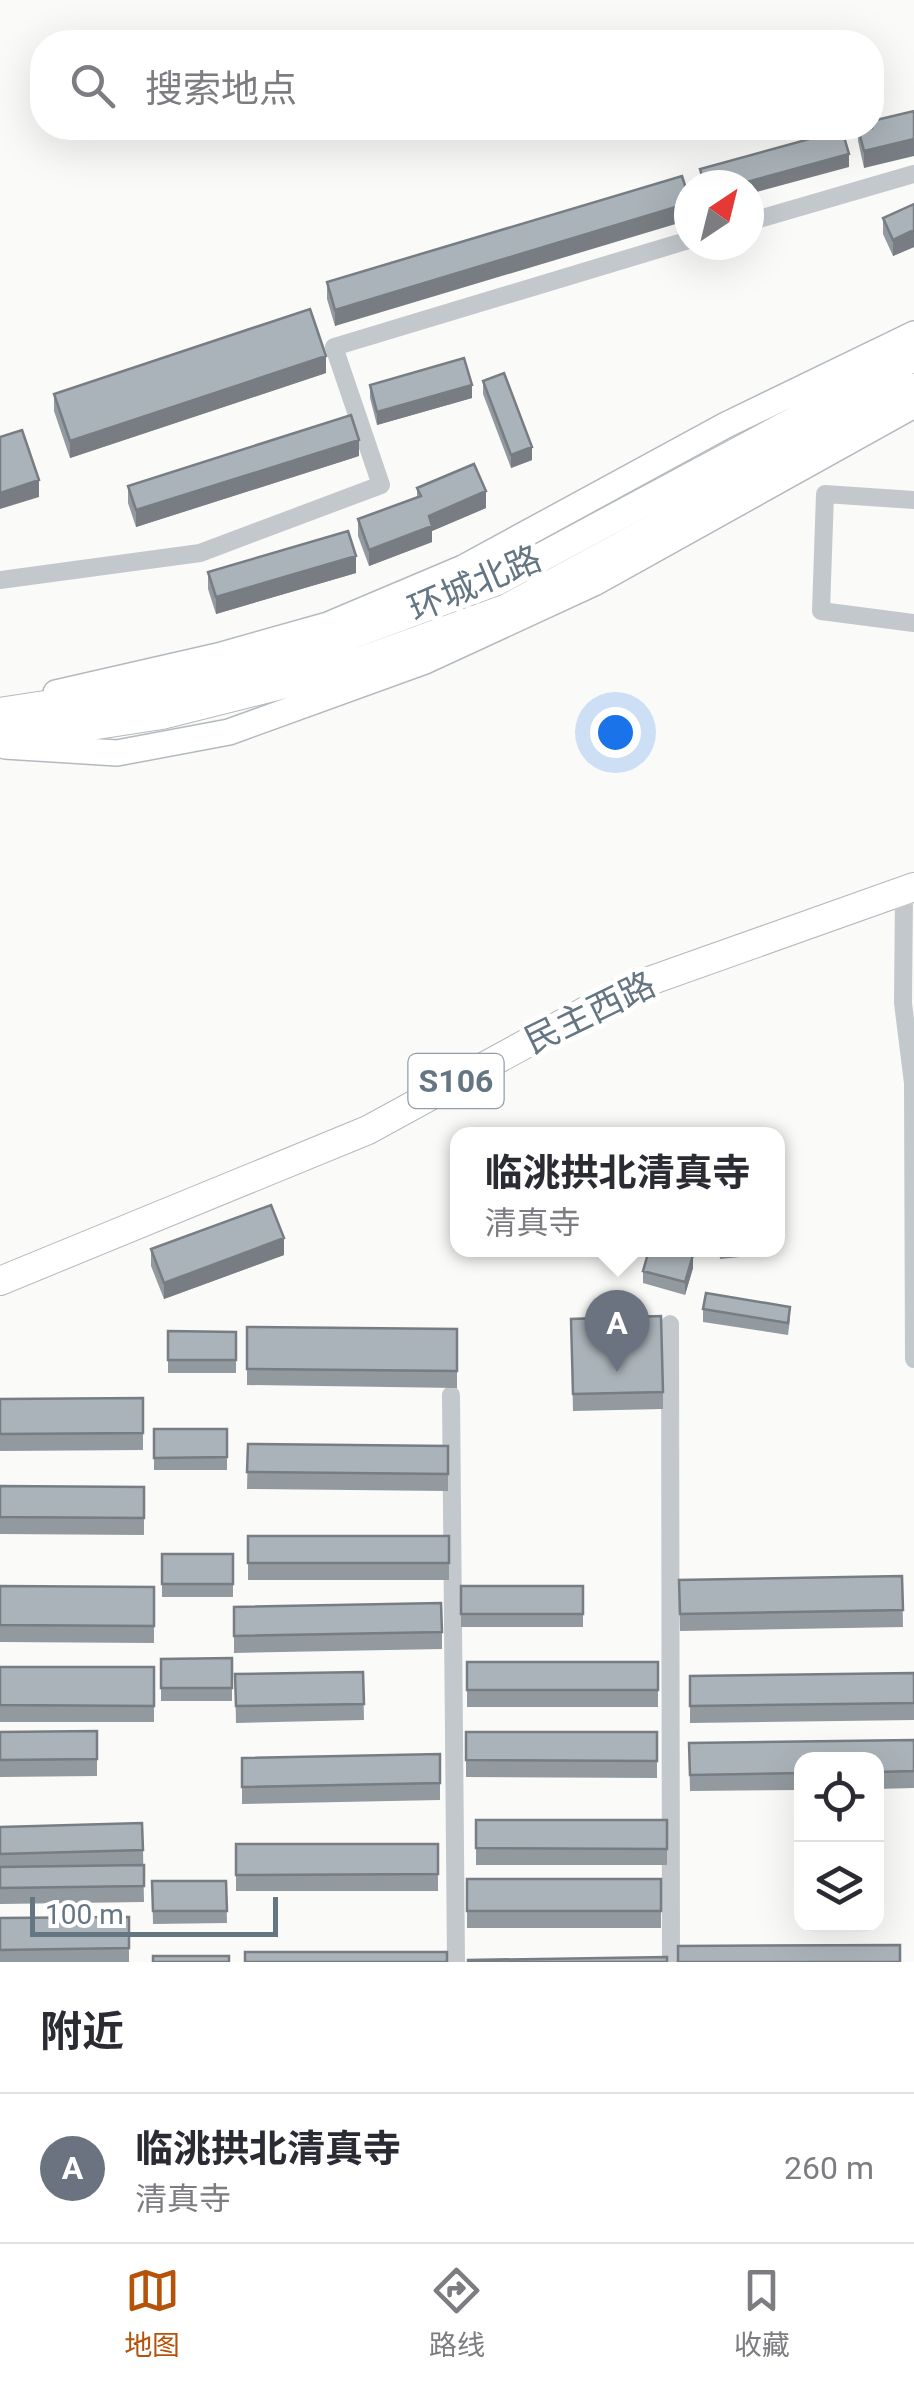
<!DOCTYPE html>
<html lang="zh">
<meta charset="utf-8">
<style>
:root{--surface:#fff;--page:#f2f2f3;--text:#2b2b33;--muted:#7c7c81;--line:#e1e1e2;--accent:#b45309}
body{margin:0;font-family:Roboto,"Noto Sans SC",sans-serif;background:var(--page);color:var(--text)}
.controls{position:absolute;right:30px;bottom:30px;display:grid;overflow:hidden;border-radius:20px;box-shadow:0 10px 40px #0002}
.controls button{width:90px;height:90px;display:grid;place-items:center;padding:0;border:0;border-bottom:2px solid var(--line);background:var(--surface);color:var(--text);font:50px sans-serif}
.compass{position:absolute;left:674px;top:170px;width:90px;height:90px;border-radius:50%;background:var(--surface);box-shadow:0 10px 40px #0002;rotate:35deg}
.scale{position:absolute;left:30px;bottom:25px;width:248px;box-sizing:border-box;padding-left:10px;border:5px solid #657683;border-top:0;font-size:28px;line-height:35px;white-space:nowrap;color:#657683;-webkit-text-stroke:8px #fff;paint-order:stroke}
.you{position:absolute;left:615px;top:732px;width:35px;height:35px;margin:-25px;border:8px solid #fff;border-radius:50%;background:#1a73e8;box-shadow:0 0 0 15px #1a73e833}
.badge{display:grid;place-items:center;width:65px;height:65px;border-radius:50%;background:var(--accent);color:#fff;font-size:32px;font-weight:700}
.pin{position:absolute;translate:-50% -82px;filter:drop-shadow(0 2px 5px #0008)}
.pin::after{content:'';position:absolute;top:52px;width:35px;height:30px;background:inherit;clip-path:polygon(0 0,100% 0,50% 100%)}
.popup{position:absolute;left:450px;top:1127px;width:335px;height:130px;box-sizing:border-box;display:grid;place-content:center;border-radius:20px;background:var(--surface);filter:drop-shadow(0 2px 8px #0005);font-size:32px;white-space:nowrap;color:var(--muted)}
.popup b{font-size:38px;color:var(--text)}
.popup::after{content:'';position:absolute;left:50%;top:100%;margin-left:-20px;border:20px solid transparent;border-top-color:var(--surface)}
.list{margin:0;padding:0;list-style:none}
h2{display:flex;justify-content:space-between;align-items:center;height:130px;margin:0;padding:0 40px;font-size:42px}
h2 small{font-size:32px;font-weight:400;color:var(--muted)}
.list li{display:grid;grid-template-columns:65px 1fr auto;gap:30px;align-items:center;box-sizing:border-box;height:150px;padding:0 40px;border-top:2px solid var(--line)}
.list b{display:block;font-size:38px;white-space:nowrap}
.list p{margin:0;font-size:32px;white-space:nowrap;color:var(--muted)}
.list em{font-size:32px;font-style:normal;color:var(--muted)}
.icon{flex:none;width:55px;height:55px;fill:none;stroke:currentColor;stroke-width:2;stroke-linecap:round;stroke-linejoin:round}
.map{position:relative;flex:none;width:914px;height:1962px;overflow:hidden}
.search{position:absolute;background:var(--surface);box-shadow:0 10px 40px #0002;left:30px;right:30px;top:30px;height:110px;display:flex;align-items:center;gap:25px;box-sizing:border-box;padding:0 35px;border-radius:40px;color:var(--muted);font-size:38px}
.sheet{height:280px;background:var(--surface)}
nav{display:flex;justify-content:space-around;align-items:center;box-sizing:border-box;height:140px;border-top:2px solid var(--line);background:var(--surface);font-size:28px;color:var(--muted)}
nav a{display:grid;justify-items:center;gap:5px}
nav .on{color:var(--accent)}
.map>svg:first-child{display:block}
</style>
<div class="map">
<svg width="914" height="1962" viewBox="0 0 914 1962">
<rect width="100%" height="100%" fill="#fafaf8"/>
<g fill="none" stroke-linecap="round" stroke-linejoin="round">
<defs>
<path id="secondary" d="M56,693L218,656L328,625L463,568L726,425L914,334
M5,746L117,753L229,732L425,661L594,583L914,405"/>
<path id="primary" d="M0,1281L368,1130L624,990L914,887"/>
<path id="trunk" d="M0,712L156,688L309,650L497,581L914,357
M0,740L162,715L325,674L505,609L914,388"/>
</defs>
<use href="#secondary" stroke="#b3babf" stroke-width="28"/>
<use href="#primary" stroke="#b5babe" stroke-width="30"/>
<use href="#trunk" stroke="#b4b9bd" stroke-width="30"/>
<path stroke="#c3c8cc" stroke-width="18" d="M749,222L914,174
M914,500L825,494L821,611L914,623
M0,580L200,553L381,485L334,347L689,240
M904,892L903,1003L913,1083L914,1359
M670,1324L671,1962
M451,1395L456,1962"/>
<use href="#secondary" stroke="#fff" stroke-width="25"/>
<use href="#primary" stroke="#fff" stroke-width="28"/>
<use href="#trunk" stroke="#fff" stroke-width="28"/>
</g>
<path fill="#929a9f" d="M858,128H872L864,168L858,141Z
M682,176L335,326L327,299V282Z
M914,204V247L893,256L883,234V218Z
M326,373L70,458L54,411V394Z
M483,381L532,460L511,468L483,394Z
M370,385L472,398L377,425L370,398Z
M359,456L136,527L128,503V486Z
M417,488L486,508L432,531V542L369,566L358,536V519L417,497Z
M208,572L356,573L216,614L208,589Z
M151,1249L284,1255L164,1299L151,1266Z
M719,1250H740V1257L720,1259Z
M693,1268L685,1295L643,1283V1271Z
M703,1309L790,1319L788,1335L703,1322Z
M571,1319L663,1392V1409L573,1411Z
M247,1327L457,1329V1388L247,1385Z
M168,1331L236,1332V1373H168Z
M143,1398V1450L0,1451V1399Z
M154,1429H227V1470H154Z
M248,1444L448,1446V1491L247,1489Z
M0,1486L144,1487V1535L0,1534Z
M248,1536H449V1580H248Z
M162,1554H233V1597H162Z
M902,1576L903,1627L680,1631L679,1580Z
M0,1586L154,1587V1643L0,1642Z
M461,1586H583V1627H461Z
M234,1607L442,1632V1649L234,1653Z
M232,1658V1701H161V1659Z
M467,1662H658V1707H467Z
M0,1667H154V1722H0Z
M363,1672L364,1720L236,1723L235,1674Z
M914,1673V1720L690,1723V1676Z
M97,1731V1776L0,1777V1732Z
M466,1732H657V1778L466,1777Z
M914,1740V1788L876,1789V1760H802V1790L690,1791L689,1743Z
M242,1758L440,1783V1800L242,1804Z
M476,1820H667V1865H476Z
M0,1827L143,1850L144,1902L0,1904Z
M236,1844H438V1891H236Z
M467,1879H661V1928H467Z
M152,1881H226L227,1923L153,1924Z
M129,1917V1962H0V1918Z"/>
<path fill="#777d82" d="M914,139V156L864,168V151Z
M849,154V167L749,194V185H736Z
M689,203V220L335,326V310Z
M914,230V247L893,256V240Z
M326,356V373L70,458V441Z
M472,385V398L377,425V412Z
M359,440V456L136,527V510Z
M532,447V460L511,468V455Z
M39,480V497L0,509V493Z
M486,491V508L432,531V542L369,566V550L429,516Z
M356,556V573L216,614V597Z
M284,1238V1255L164,1299V1283Z
M693,1255V1268L685,1295V1282Z"/>
<path fill="#aab3b9" stroke="#777d82" stroke-width="2.5" d="M914,111V139L864,151L858,128H872V121Z
M842,130L849,154L736,185H705L700,169Z
M682,176L689,198V203L335,310L327,282Z
M914,204V230L893,240L883,218Z
M310,309L326,356L70,441L54,394Z
M464,358L472,385L377,412L370,385Z
M504,373L532,447L511,455L483,381Z
M351,415L359,440L136,510L128,486Z
M22,430L39,480L0,493V437Z
M474,464L486,491L429,516L432,526L369,550L358,519L421,496L417,488Z
M348,531L356,556L216,597L208,572Z
M271,1205L284,1238L164,1283L151,1249Z
M649,1250H674L693,1255L685,1282L643,1271Z
M706,1293L790,1307L788,1323L703,1309Z
M661,1316L663,1392L573,1394L571,1319Z
M247,1327L457,1329V1371L247,1369Z
M168,1331L236,1332V1360H168Z
M143,1398V1433L0,1434V1399Z
M154,1429H227V1457L154,1458Z
M248,1444L448,1446V1474L247,1472Z
M0,1486L144,1487V1518L0,1517Z
M248,1536H449V1563H248Z
M162,1554H233V1584H162Z
M902,1576L903,1610L680,1614L679,1580Z
M0,1586L154,1587V1626L0,1625Z
M461,1586H583V1614H461Z
M441,1603L442,1632L234,1636V1607Z
M232,1658V1688H161V1659Z
M467,1662H658V1690H467Z
M0,1667H154V1706L0,1705Z
M363,1672L364,1704L236,1706L235,1674Z
M914,1673V1703L690,1706V1676Z
M97,1731V1759L0,1760V1732Z
M466,1732H657V1761L466,1760Z
M914,1740V1771L876,1772V1760H802V1773L690,1775L689,1743Z
M440,1754V1783L242,1787V1758Z
M476,1820H667V1849L476,1848Z
M142,1823L143,1850L0,1854V1827Z
M236,1844H438V1874L236,1875Z
M144,1865V1886L0,1888V1867Z
M467,1879H661V1911H467Z
M152,1881H226L227,1911H153Z
M129,1917V1948L0,1950V1918Z
M900,1945V1962H678V1946Z
M245,1952H447V1962H245Z
M153,1956H229V1962H153Z
M667,1957V1962H468V1960Z"/>
<g text-anchor="middle" dominant-baseline="central" stroke-width="10" stroke-linejoin="round" paint-order="stroke">
<rect fill="#fff" stroke="#939fa8" stroke-width="2.5" x="408.5" y="1054" width="95" height="54" rx="8"/>
<g font-size="32" font-weight="bold" fill="#657683">
<text x="456" y="1081">S106</text>
</g>
<g font-size="35" fill="#657683" stroke="#fff">
<text transform="translate(475 584) rotate(-23)">环城北路</text>
<text transform="translate(590 1013) rotate(-26)">民主西路</text>
</g>
</g>
</svg>
<div class="controls">
<button><svg class="icon" aria-label="locate" viewBox="0 0 24 24"><circle cx="12" cy="12" r="6"/><path d="M12 2v4M12 18v4M2 12h4M18 12h4"/></svg></button>
<button><svg class="icon" aria-label="layers" viewBox="0 0 24 24"><path d="M12 4l9 5-9 5-9-5zM3 14l9 5 9-5"/></svg></button>
</div>
<svg class="compass" viewBox="-18 -18 36 36"><path d="M0-13l5 13h-10z" fill="#e53935"/><path d="M0 13l5-13h-10z" fill="#7c7c81"/></svg>
<div class="scale">100 m</div>
<div class="you"></div>
<div class="pin badge" style="left:617px;top:1372px;background:#6b7280">A</div>
<div class="popup"><b>临洮拱北清真寺</b>清真寺</div>
<div class="search"><svg class="icon" aria-label="search" viewBox="0 0 24 24"><circle cx="10" cy="10" r="6"/><path d="M15 15l6 6"/></svg>搜索地点</div>
</div>
<section class="sheet">
<h2>附近<small></small></h2>
<ul class="list">
<li><span class="badge" style="background:#6b7280">A</span><div><b>临洮拱北清真寺</b><p>清真寺</p></div><em>260 m</em></li>
</ul>
</section>
<nav>
<a class="on"><svg class="icon" aria-label="map" viewBox="0 0 24 24"><path d="M3 6l6-2 6 2 6-2v14l-6 2-6-2-6 2zM9 4v14M15 6v14"/></svg>地图</a>
<a><svg class="icon" aria-label="directions" viewBox="0 0 24 24"><path d="M12 3l9 9-9 9-9-9zM9 14v-3h6M13 9l2 2-2 2"/></svg>路线</a>
<a><svg class="icon" aria-label="saved" viewBox="0 0 24 24"><path d="M7 4h10v16l-5-4-5 4z"/></svg>收藏</a>
</nav>
